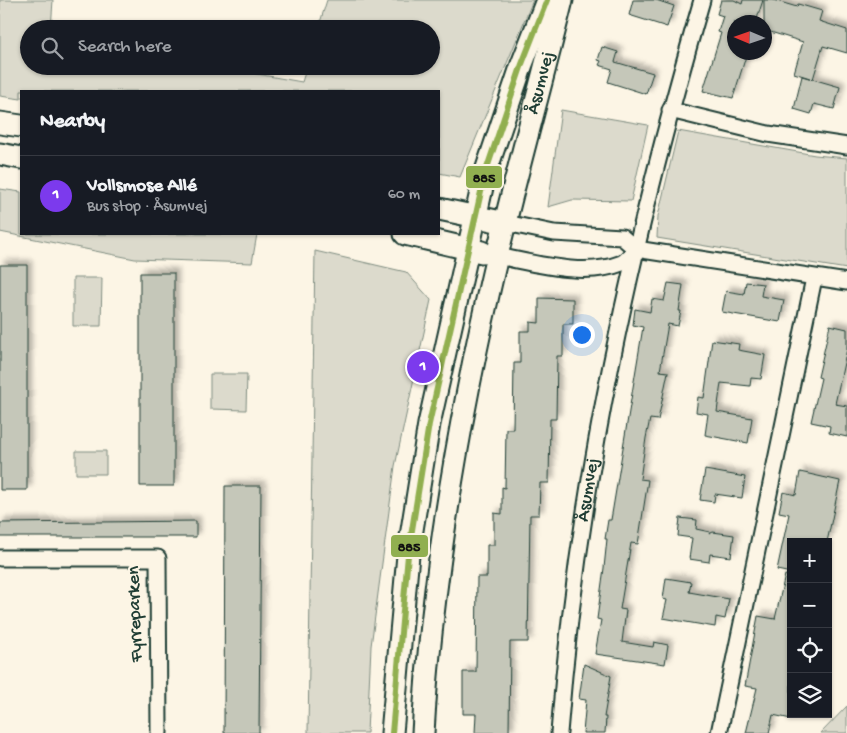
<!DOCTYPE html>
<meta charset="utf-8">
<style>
:root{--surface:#171b24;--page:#242831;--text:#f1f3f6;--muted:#9ea1a6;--line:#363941;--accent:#7c3aed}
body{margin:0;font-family:"Gochi Hand",sans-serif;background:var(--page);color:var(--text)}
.controls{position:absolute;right:15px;bottom:15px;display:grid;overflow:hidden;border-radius:0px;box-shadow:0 1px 4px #0004}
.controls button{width:45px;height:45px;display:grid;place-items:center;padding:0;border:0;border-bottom:1px solid var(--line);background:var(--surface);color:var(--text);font:25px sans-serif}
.compass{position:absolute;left:727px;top:15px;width:45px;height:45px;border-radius:50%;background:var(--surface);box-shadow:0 1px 4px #0004;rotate:272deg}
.you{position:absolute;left:581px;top:334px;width:18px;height:18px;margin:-12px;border:4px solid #fff;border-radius:50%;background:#1a73e8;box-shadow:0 0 0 8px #1a73e833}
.badge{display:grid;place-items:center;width:32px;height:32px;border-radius:50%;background:var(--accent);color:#fff;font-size:16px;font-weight:700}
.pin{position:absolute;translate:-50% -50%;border:2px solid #fff;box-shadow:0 1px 5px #0006}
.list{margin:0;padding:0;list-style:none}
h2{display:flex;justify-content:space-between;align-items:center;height:65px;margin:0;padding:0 20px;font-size:21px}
h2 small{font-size:16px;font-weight:400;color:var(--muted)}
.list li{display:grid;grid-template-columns:32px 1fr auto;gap:15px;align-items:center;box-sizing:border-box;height:80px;padding:0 20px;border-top:1px solid var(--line)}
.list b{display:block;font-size:19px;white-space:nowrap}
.list p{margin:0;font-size:16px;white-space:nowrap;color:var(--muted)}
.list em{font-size:16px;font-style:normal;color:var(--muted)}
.icon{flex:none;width:28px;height:28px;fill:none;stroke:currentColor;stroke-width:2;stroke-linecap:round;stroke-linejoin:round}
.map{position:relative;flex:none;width:847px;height:733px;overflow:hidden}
.search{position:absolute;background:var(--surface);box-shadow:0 1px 4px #0004;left:20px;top:20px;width:420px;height:55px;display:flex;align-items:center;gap:12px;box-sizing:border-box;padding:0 18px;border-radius:28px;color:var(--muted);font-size:19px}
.panel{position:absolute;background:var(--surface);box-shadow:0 1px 4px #0004;left:20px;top:90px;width:420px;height:145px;border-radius:0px}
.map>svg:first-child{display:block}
</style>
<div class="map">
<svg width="847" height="733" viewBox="0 0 847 733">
<defs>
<filter id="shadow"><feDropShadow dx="4.5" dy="-4.5" stdDeviation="2.5" flood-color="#0004"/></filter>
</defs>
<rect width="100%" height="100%" fill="#fcf5e5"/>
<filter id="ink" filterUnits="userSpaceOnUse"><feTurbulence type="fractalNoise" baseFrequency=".02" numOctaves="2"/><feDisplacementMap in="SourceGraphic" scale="10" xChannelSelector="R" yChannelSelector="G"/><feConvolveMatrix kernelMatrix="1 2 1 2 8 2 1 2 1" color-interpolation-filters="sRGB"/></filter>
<g filter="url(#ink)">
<path fill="#dcdacc" stroke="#7e8c80" d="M0,0H53L51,29H29V66H212L302,82L307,66H431V29H318L327,0H533L460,177L439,173V91H21V99L0,96Z
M561,110L648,125L631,201L572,200L548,207Z
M678,131L815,155L847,158V269L657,238L658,216Z
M0,189L21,192V234H257L252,263L135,259L0,232Z
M315,251L406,272L431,300L395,466L371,646L367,733H308Z
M73,278H102L101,326H73Z
M210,374H247L246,410L210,409Z
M76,451H106V474H76Z
M847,706V733H821Z"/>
<path fill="#c5c7b9" stroke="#1f3d34" filter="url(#shadow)" d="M633,0H656L674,6L667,27L629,15Z
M721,0H734L742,4L743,0H763L756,22H734V52L746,56L733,98L703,91L721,33L718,32L723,16L717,14Z
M764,0H773L797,7L798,4L822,11L819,21L847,30V53L823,46L813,79L794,73L803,42L764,30Z
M602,47L618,52L615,62L653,73L646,94L608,82L612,69L599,65L601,61L598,60Z
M802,76L840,87L834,109L814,104L811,114L794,109Z
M0,265H27V490H0Z
M140,273H174V486H140Z
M746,282L763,284L761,296L784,300L780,322L722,312L726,291L744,294Z
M668,283L683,285L679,311H681L678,326L668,324L660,371L668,372L658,420L650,419L646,438L640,479L648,480L638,544L631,543L620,609L626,610L622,642L653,647L654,642L668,645L665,664L595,654L601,620L597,619L604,568L607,539H605L608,520H611L643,327L633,325L635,309L650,312L652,299L664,301Z
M539,298L573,299V324H563V356H557L556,419H550L549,483H540L539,515H530L528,642H510L509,733H475L476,714H463V672H476L477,577H487V545H494V513L502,514V487L505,488L506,429H513L514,363H520V331H530V322L539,323Z
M830,325L847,329V349L835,404L847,406V437L829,433L830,426L811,422L821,378L818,377Z
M712,340L739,344L738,350L765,355L761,379L751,378L750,386L721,383L717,412L752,418L748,443L705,435L708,414L696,412L698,397L704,398Z
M705,470L745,477L742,498L715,494L714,502L700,500Z
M800,472L840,481L827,542H791V573L777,570L789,514L779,512L783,492L796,495Z
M225,486H261L259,733H224Z
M680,518L697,520L696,529L710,532L709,534L713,532L734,535L731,557L710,554L709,562L689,559L692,538L678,536Z
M196,521V537H0V523Z
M785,575L791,576V719L773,715L769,733H746L757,688L745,686L758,616L775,619Z
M666,578L691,582L689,592L729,599L725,619L716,617L715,627L663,618L667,600L663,599Z
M584,664L611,676L604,717H606L605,733H583L586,700L579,699Z"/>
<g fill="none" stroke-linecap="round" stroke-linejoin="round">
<defs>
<g id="street">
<path d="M670,110L768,134L847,146"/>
<path d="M506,223L554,233L622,237L636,249L847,282"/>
<path d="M497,256C535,263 584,278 622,263C627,260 632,254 636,249"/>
<path d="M0,558H158L159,733"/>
<path id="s1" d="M559,733C578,484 632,240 702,0"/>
<path d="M719,733L814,278"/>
</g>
<g id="secondary">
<path d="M0,123L21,126"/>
<path d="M0,154L21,158"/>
<path d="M439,209L506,223"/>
<path d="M405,234L482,252"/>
<path d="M392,733L408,555L429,424L485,174L522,64L547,0"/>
<path id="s2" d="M423,733C432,572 460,413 497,256C517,170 541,86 562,0"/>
</g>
</defs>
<use href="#street" stroke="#1f3d34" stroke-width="19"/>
<use href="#secondary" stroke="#1f3d34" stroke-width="25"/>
<use href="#street" stroke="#fcf5e5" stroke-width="15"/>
<use href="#secondary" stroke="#fcf5e5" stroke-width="21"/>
<defs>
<path id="bus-1" d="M392,733L408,555L429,424L485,174L522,64L547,0"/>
</defs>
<use href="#bus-1" stroke="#fcf5e5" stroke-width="10"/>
<use href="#bus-1" stroke="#91af50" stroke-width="6"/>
</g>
</g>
<g text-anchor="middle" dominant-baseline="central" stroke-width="4" stroke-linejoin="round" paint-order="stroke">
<g font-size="19" fill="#1f3d34" stroke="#fcf5e5">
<text stroke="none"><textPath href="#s2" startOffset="662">Åsumvej</textPath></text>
<text stroke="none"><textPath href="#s1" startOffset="245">Åsumvej</textPath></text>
<text transform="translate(136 614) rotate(-92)">Fyrreparken</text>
</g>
</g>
<g stroke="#fcf5e5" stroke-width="2">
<rect x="465" y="165" width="38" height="24" rx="5" fill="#91af50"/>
<rect x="390" y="534" width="39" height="24" rx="5" fill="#91af50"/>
</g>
<g font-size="14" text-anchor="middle" font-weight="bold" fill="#111">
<text x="484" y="182">885</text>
<text x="409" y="551">885</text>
</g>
</svg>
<div class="controls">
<button>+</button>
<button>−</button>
<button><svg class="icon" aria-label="locate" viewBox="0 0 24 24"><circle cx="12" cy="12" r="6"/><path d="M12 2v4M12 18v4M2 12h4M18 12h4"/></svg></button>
<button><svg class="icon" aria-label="layers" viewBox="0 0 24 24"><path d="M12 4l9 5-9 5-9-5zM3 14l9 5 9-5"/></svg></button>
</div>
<svg class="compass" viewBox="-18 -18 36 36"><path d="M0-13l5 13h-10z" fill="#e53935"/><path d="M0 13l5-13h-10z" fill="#9ea1a6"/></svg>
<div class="you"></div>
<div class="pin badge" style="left:423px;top:367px">1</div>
<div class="search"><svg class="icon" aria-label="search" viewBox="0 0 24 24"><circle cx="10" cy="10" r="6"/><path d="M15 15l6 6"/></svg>Search here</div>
<section class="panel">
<h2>Nearby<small></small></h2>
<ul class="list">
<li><span class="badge">1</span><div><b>Vollsmose Allé</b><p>Bus stop · Åsumvej</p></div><em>60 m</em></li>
</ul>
</section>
</div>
